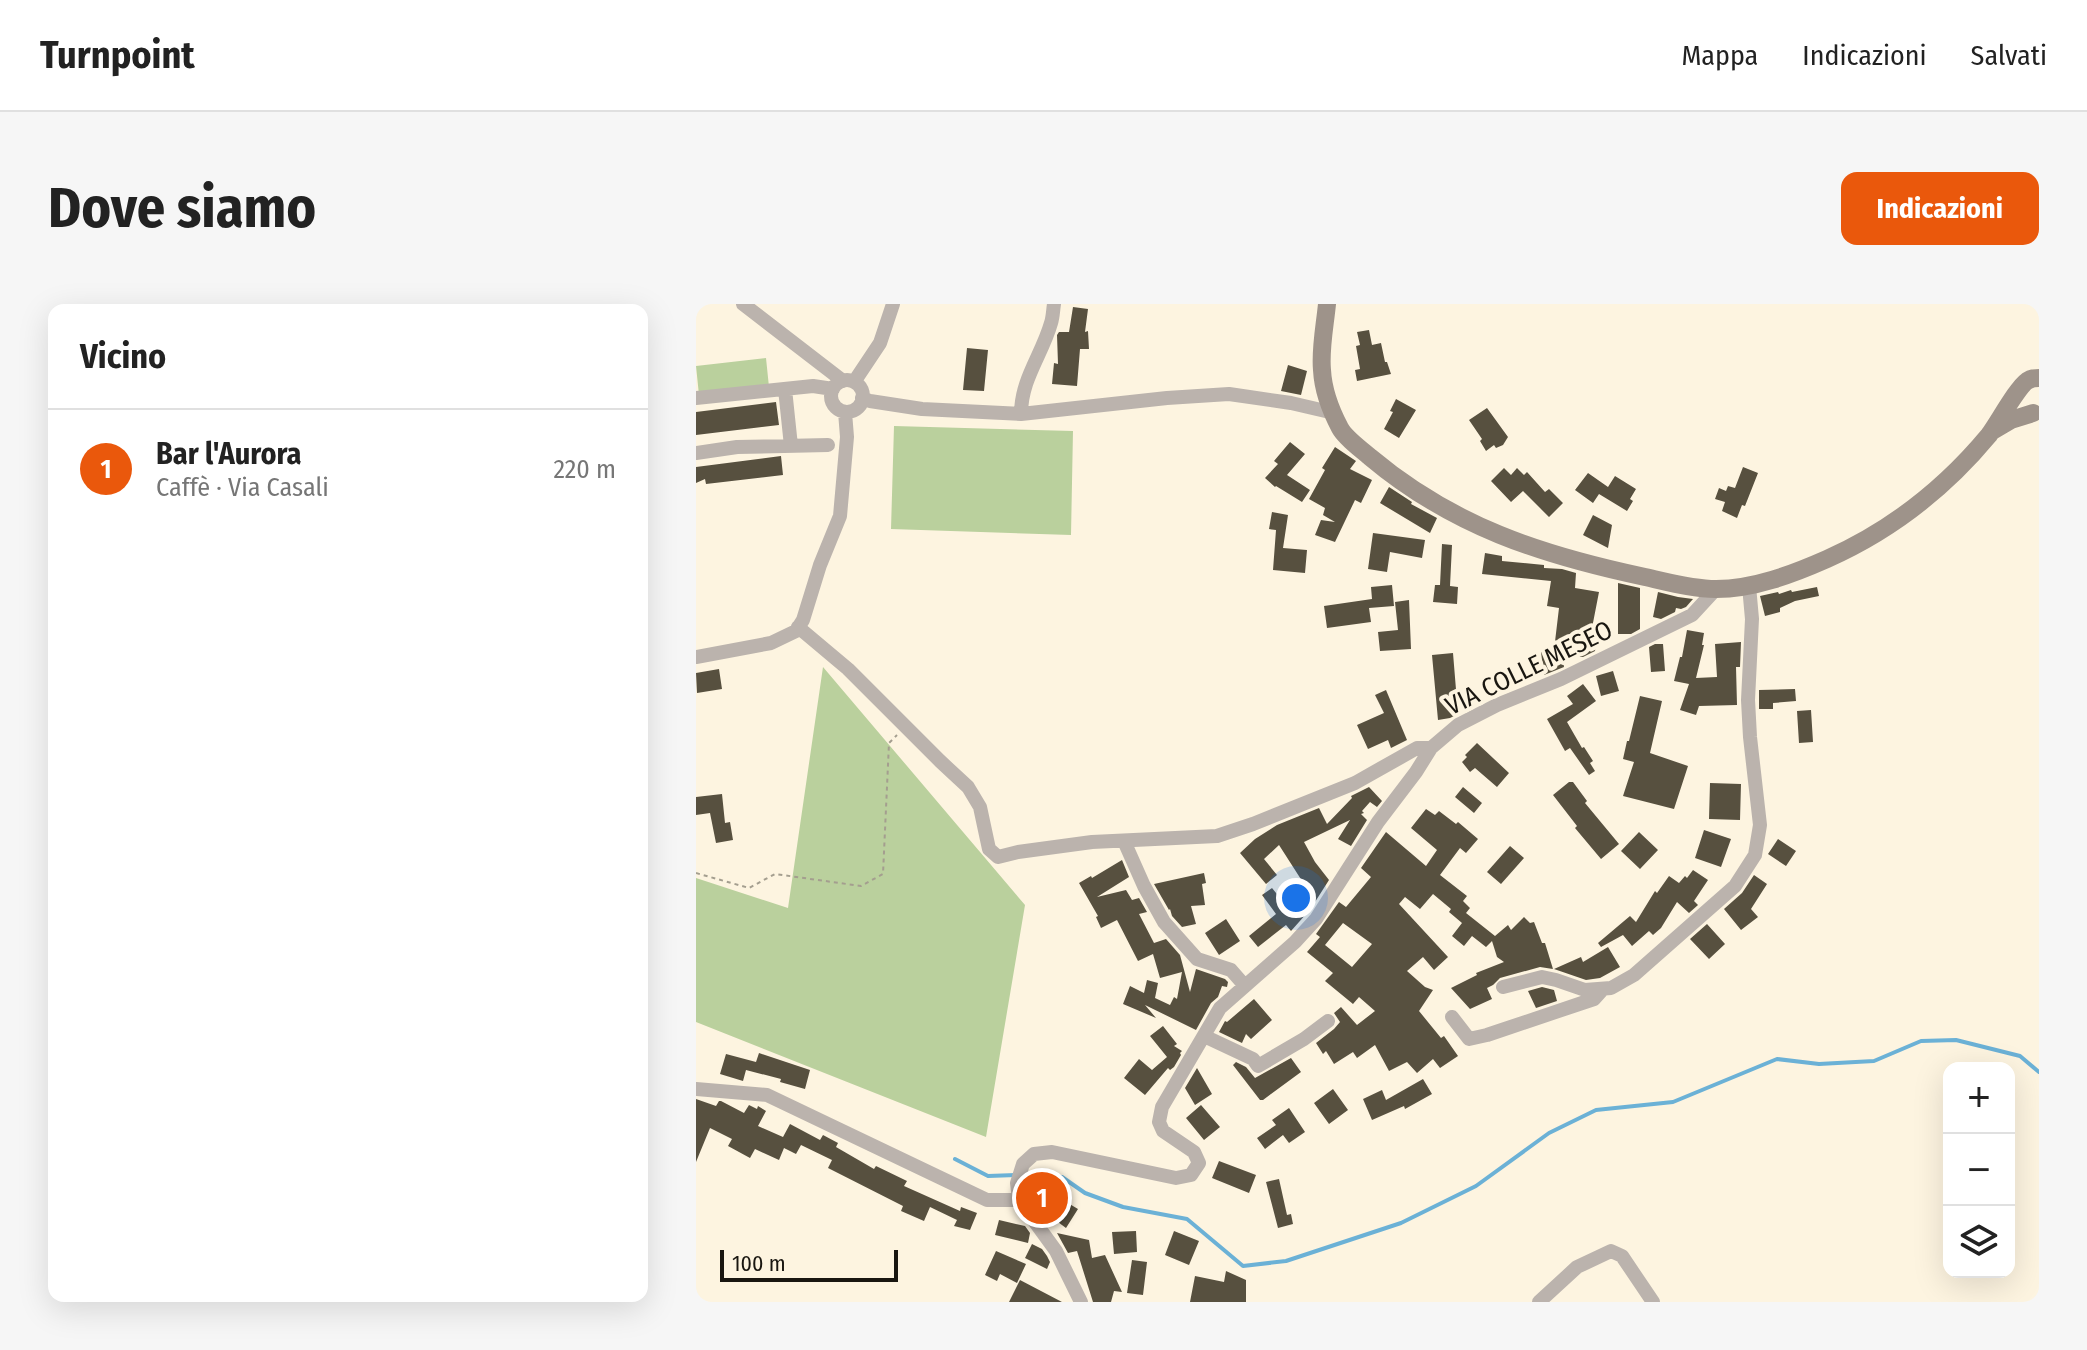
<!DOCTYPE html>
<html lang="it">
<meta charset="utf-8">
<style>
:root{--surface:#fff;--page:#f6f6f6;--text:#222;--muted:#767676;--line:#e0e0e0;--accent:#ea580c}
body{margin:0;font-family:"Fira Sans Condensed",sans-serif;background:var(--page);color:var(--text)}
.controls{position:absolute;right:24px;bottom:24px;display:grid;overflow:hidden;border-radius:16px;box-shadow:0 8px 32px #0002}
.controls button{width:72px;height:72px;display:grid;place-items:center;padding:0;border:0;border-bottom:2px solid var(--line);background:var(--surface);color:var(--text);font:40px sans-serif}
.scale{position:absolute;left:24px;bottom:20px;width:178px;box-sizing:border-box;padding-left:8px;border:4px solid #191610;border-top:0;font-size:22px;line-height:28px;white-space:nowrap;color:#191610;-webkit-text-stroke:6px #fdf4e0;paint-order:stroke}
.you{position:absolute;left:600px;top:594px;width:28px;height:28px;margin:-20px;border:6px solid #fff;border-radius:50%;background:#1a73e8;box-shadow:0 0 0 12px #1a73e833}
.badge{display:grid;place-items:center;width:52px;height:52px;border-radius:50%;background:var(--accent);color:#fff;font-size:26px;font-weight:700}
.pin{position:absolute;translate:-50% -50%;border:4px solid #fff;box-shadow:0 2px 8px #0006}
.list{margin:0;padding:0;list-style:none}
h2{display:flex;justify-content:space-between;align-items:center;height:104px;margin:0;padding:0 32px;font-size:34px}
h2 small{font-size:26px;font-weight:400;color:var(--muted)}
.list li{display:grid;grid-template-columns:52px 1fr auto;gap:24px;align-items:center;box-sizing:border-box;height:120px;padding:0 32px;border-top:2px solid var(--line)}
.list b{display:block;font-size:30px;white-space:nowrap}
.list p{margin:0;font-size:26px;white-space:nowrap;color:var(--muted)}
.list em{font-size:26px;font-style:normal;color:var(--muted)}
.icon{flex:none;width:44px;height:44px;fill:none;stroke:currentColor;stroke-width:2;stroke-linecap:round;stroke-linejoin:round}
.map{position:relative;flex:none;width:1343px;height:998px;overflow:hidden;border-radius:16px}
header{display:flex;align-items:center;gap:48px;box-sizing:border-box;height:112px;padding:0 40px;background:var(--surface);border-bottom:2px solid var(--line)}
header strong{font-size:38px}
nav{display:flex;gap:44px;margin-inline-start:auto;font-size:28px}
.intro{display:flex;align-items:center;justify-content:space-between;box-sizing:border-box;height:192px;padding:0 48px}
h1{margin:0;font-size:56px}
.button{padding:20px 36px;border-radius:16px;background:var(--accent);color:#fff;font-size:28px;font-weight:700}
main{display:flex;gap:48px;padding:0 48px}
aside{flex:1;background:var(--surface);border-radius:16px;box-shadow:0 8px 32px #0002}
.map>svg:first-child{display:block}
</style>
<header>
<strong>Turnpoint</strong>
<nav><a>Mappa</a><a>Indicazioni</a><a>Salvati</a></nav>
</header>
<div class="intro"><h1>Dove siamo</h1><a class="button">Indicazioni</a></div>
<main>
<aside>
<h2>Vicino<small></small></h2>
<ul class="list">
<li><span class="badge">1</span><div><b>Bar l'Aurora</b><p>Caffè · Via Casali</p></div><em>220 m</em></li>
</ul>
</aside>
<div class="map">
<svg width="1343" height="998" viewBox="0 0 1343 998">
<rect width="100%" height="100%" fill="#fdf4e0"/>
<path fill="#bad09d" d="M70,54L73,83L3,91L0,62Z
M198,122L377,127L375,231L195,225Z
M127,363L329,601L290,833L0,718V574L92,604Z"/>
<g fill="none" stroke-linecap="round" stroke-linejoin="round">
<path stroke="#6bb1d6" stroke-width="4" d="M259,855L292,872L320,871
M329,871L366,873L389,889L427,903L491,915L547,962L590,957L705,919L780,882L853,829L900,806L977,798L1081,755L1123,760L1178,757L1225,737L1260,736L1324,752L1343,768"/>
</g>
<path fill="#57503f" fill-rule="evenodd" d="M377,3L392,5L389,28L392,27L393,45H384L381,82L356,80L358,59L362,60L361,31L363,28H373Z
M673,26L676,41L685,39L689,58H691L695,70L661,77L659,66L664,65L660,42L664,41L661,28Z
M271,44L292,46L288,87L267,86Z
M592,61L611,67L605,91L585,87Z
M700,95L720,106L703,134L688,125L697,108L694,107Z
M80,98L83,121L0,131V108Z
M791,104L812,133L807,141L800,144L798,141L790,147L784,137L786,135L773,116Z
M594,138L609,150L591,171L614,186L606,198L580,182L579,183L569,174L582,160L578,157Z
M639,143L660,157L654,165L676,176L665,199L659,196L639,238L619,231L625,216L639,218L627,211L629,204L613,195L629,166L626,164Z
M85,152L87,171L10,180L9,175L0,179V163Z
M1047,163L1062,169L1049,202L1046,201L1041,214L1026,207L1029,198L1019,195L1023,184L1030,187L1032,182L1039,184Z
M808,164L815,171L821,164L828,171L831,168L849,188L853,185L867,199L853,213L827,187L815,198L795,177Z
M892,169L912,183L919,172L940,185L934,195L937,197L931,207L903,190L897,199L879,186Z
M693,183L716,198L715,200L741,214L734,229L684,199Z
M576,208L592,211L587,244L611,246L609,269L577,266L580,226L573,225Z
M897,211L916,221L912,244L887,231Z
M677,229L729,236L726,254L694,248L691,268L672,265Z
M746,240L756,241L754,282L762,283L761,300L737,298L739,281H744Z
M789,249L806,252V257L848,261V264L866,265L880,269L879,284L903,288L896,324L902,325L899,347L887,353L866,350L868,363L848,371L845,348L858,346L863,304L851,302L855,277L786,270Z
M922,279L944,284V325L935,330H922Z
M696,281L698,302L673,304L675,318L631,324L628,302L676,295L675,283Z
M1121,283L1123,292L1099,297L1084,304V308L1069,312L1064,292L1082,288L1083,290L1095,286L1096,288Z
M962,288L982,293L997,295L990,303L985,305L980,304L979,308L965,315L957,313Z
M713,296L715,345L684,347L682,328L702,326L699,298Z
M991,326L1008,329L1006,341H1008L1000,374L1021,373L1019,340L1045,338L1044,363H1040L1041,401L1003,402L1000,411L984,406L993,380L978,377L984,353H986Z
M959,340H967L969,367L955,368L953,343Z
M757,349L762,410L754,414L742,416L736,351Z
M23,365L26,385L1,389L0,369Z
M917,367L923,387L905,392L900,372Z
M887,380L900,397L871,418L886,444L888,443L897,457L894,459L899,467L893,471L874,444L869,447L851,415L877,400L871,392Z
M1099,385L1100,397L1077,399V405H1063V386Z
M690,386L711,436L695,444L692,436L672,445L661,421L688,409L679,391Z
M944,392L966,397L954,449L992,462L978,505L927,492L938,458L927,455L931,437H933Z
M1115,406L1117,438L1103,439L1101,407Z
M781,439L813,469L801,483L779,464L774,468L766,458L771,453L769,451Z
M873,478H877L891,497L889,499L923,540L905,555L879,524L881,522L857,491Z
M1014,479L1045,480L1044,516L1013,515Z
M673,483L686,497L681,503L674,498L666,507L668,509L665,510L671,516L655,542L642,535L654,516L608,538L619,558L633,576L619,598L611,584L612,583L608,580L583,541L568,555L581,571L570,580L544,549L559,535L581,521L623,504L631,520L656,494L655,492Z
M767,483L786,499L778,509L759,493Z
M26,490L29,519L34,518L37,536L20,539L14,509L0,511V493Z
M730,505L739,511L743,507L760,520L762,518L782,535L770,549L764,544L744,571L771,592L767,597L774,604L770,609L799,632L812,621L815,626L828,613L834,619L838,618L846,639H849L857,665L844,663L804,674L797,681L791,684L796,695L774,705L755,684L781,671L780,669L808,658L801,653L796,637L790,643L776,632L768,642L756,632L766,619L753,608L755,605L737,590L724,605L709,593L703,600L752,653L738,666L727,653L711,667L729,683L737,686L723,707L745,734L748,732L762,752L744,764L737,755L721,769L711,758L693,767L679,741L661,754L657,748L638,760L630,747L627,750L620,739L638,725L644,718L638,709L645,703L661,721L679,707L663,693L657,700L629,677L637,669L611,648L624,633L620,630L643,598L650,603L675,573L665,564L690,528L730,562L741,546L715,524ZM647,619L676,640L656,663L629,641Z
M1008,526L1035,535L1025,563L999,554Z
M943,528L962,546L944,565L925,547Z
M1082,535L1100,547L1090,562L1072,550Z
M814,542L828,554L805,580L791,568Z
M426,556L433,573L401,593L430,586L436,596L443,594L451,608L443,610L458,639L470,635L484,651L494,688L500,665L529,675L532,678L531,683L526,682L522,693L515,699L500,726L449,701L460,714L427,700L434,682L448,689L451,676L462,679L459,694L474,701L478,693L481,695L486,668L464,674L457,650L442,657L421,616L405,624L400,613L402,612L383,579L395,572L396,574Z
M997,566L1012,576L998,597L1002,601L993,609L981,598L965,624L957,631L953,627L936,642L927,631L905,643L902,639L934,612L940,618L959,587L961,589L973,572L983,579L989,572L991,574Z
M508,569L510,579L506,580L509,601L495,602L500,620L486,623L476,612L474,605L473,606L458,580Z
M1058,571L1071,580L1055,605L1062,613L1045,626L1028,605L1046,589Z
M576,584L593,605L601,596L611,609L595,627L590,621L562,643L553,632L580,610L566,591Z
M530,615L544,637L523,651L509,629Z
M1011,620L1029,640L1013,655L994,635Z
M912,643L924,663L904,674L890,676L858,665L885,653L887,658Z
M846,683L858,686L861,697L840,704L832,687Z
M558,695L576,716L555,735L550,730L546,739L523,728L529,717L531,718Z
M467,722L481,740L478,742L486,747L484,749L485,751L478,763L474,766L472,764L449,791L428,774L443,755L456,766L471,753L454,732Z
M63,749L114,766L109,785L84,778L85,775L50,766L47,777L24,770L30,750L60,758Z
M595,754L605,768L567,796H564L537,761L540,758L550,763L559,774Z
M501,764L516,790L499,801L489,784Z
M727,775L736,790L709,805L708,802L676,816L667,795L686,786L690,796Z
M637,785L652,806L633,820L618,799Z
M0,795L20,802L23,797H25L48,809L53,801L61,805L62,802L70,807L62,822L87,833L94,820L124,836L127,831L142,839L140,843L178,865L180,862L211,877L208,882L264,907L265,903L281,909L274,926L258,922L261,916L234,903L228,917L205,907L207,902L132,864L136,856L105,841L100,850L88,844L83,856L59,845L54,854L32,842L36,835L14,824L0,858Z
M505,801L524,823L508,836L490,814Z
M593,804L609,828L593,839L587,831L569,845L561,834L580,821L576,816Z
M523,857L560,871L553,889L516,874Z
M583,875L591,911L595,910L597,920L582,924L570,878Z
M365,895L382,905L370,924L339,901Z
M303,916L329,922L334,929L332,939L299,931Z
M440,927L441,948L418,950L416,928Z
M478,927L503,937L493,961L469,951Z
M361,929L393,936L396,954L409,951L426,988L418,987L415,998H397L381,947L372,949Z
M336,940L346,945L351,952L354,958L351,965L329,954Z
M300,947L330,960L321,979L304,970L301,977L289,971Z
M436,956L451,958L447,991L431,989Z
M530,967L550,976V998H494L499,972L528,978Z
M324,976L366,998H313Z"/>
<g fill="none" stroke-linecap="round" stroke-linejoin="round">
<path stroke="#a49e8f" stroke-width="2" stroke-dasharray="4 4" stroke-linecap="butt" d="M0,569L53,584L79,570L165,582L187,570L193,439L201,431"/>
<path stroke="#bbb3ad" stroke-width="14" d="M47,0L147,77
M135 92a16 16 0 1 1 32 0a16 16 0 1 1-32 0Z
M158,78L184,39L197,0
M89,85L95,142
M0,94L117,82L137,85
M166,94L174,97L226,105L325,110L471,94L533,90L595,99L638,109
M325,110C325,75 346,51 355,19C357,13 357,6 358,0
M0,149L41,143L132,141
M102,323L152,365L244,457L272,483L284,503L293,545L302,553L322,548L396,538L521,532L557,520L659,479L721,444H735
M0,353L75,339L100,327L107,316L124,261L144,212L151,133L149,108
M428,537L448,582L468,618L501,655L535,666L549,682
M807,683L846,673L860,676L889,686L915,684L938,671L1039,582L1059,551L1064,521L1054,433L1052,396L1056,315L1053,282
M756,713L773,735L791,731L898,695L907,685
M508,732L557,755L562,762L608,735L632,717
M0,785L71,791L291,896H323
M385,998L360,947L323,896L321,879L327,860L338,850L356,848L480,874L495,871L503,859L498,848L467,827L463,818L466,803L524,704L599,638L620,615L682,518L720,468L735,444L762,421L801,401L865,375L996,311L1020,285
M843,998L881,963L915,947L926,952L957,998"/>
<path stroke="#9e938a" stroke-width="18" d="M631,0C629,21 624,45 626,66C627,85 635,107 644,124C650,135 665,145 674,153C756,222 845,251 949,273C972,278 996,285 1020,285C1058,285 1097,270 1131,255C1194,227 1249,184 1293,131C1302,119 1321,84 1331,77C1336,74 1338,74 1343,74
M1298,126L1315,116L1337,109"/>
</g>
<g text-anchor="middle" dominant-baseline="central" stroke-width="8" stroke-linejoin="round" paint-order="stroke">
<g font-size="26" fill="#191610" stroke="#fdf4e0">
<text transform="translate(833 364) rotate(-26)">VIA COLLE MESEO</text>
</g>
</g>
</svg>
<div class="controls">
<button>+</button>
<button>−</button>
<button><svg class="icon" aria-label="layers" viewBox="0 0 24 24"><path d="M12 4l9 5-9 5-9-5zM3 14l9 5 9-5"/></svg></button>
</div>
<div class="scale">100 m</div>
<div class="you"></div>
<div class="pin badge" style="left:346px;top:894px">1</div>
</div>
</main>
